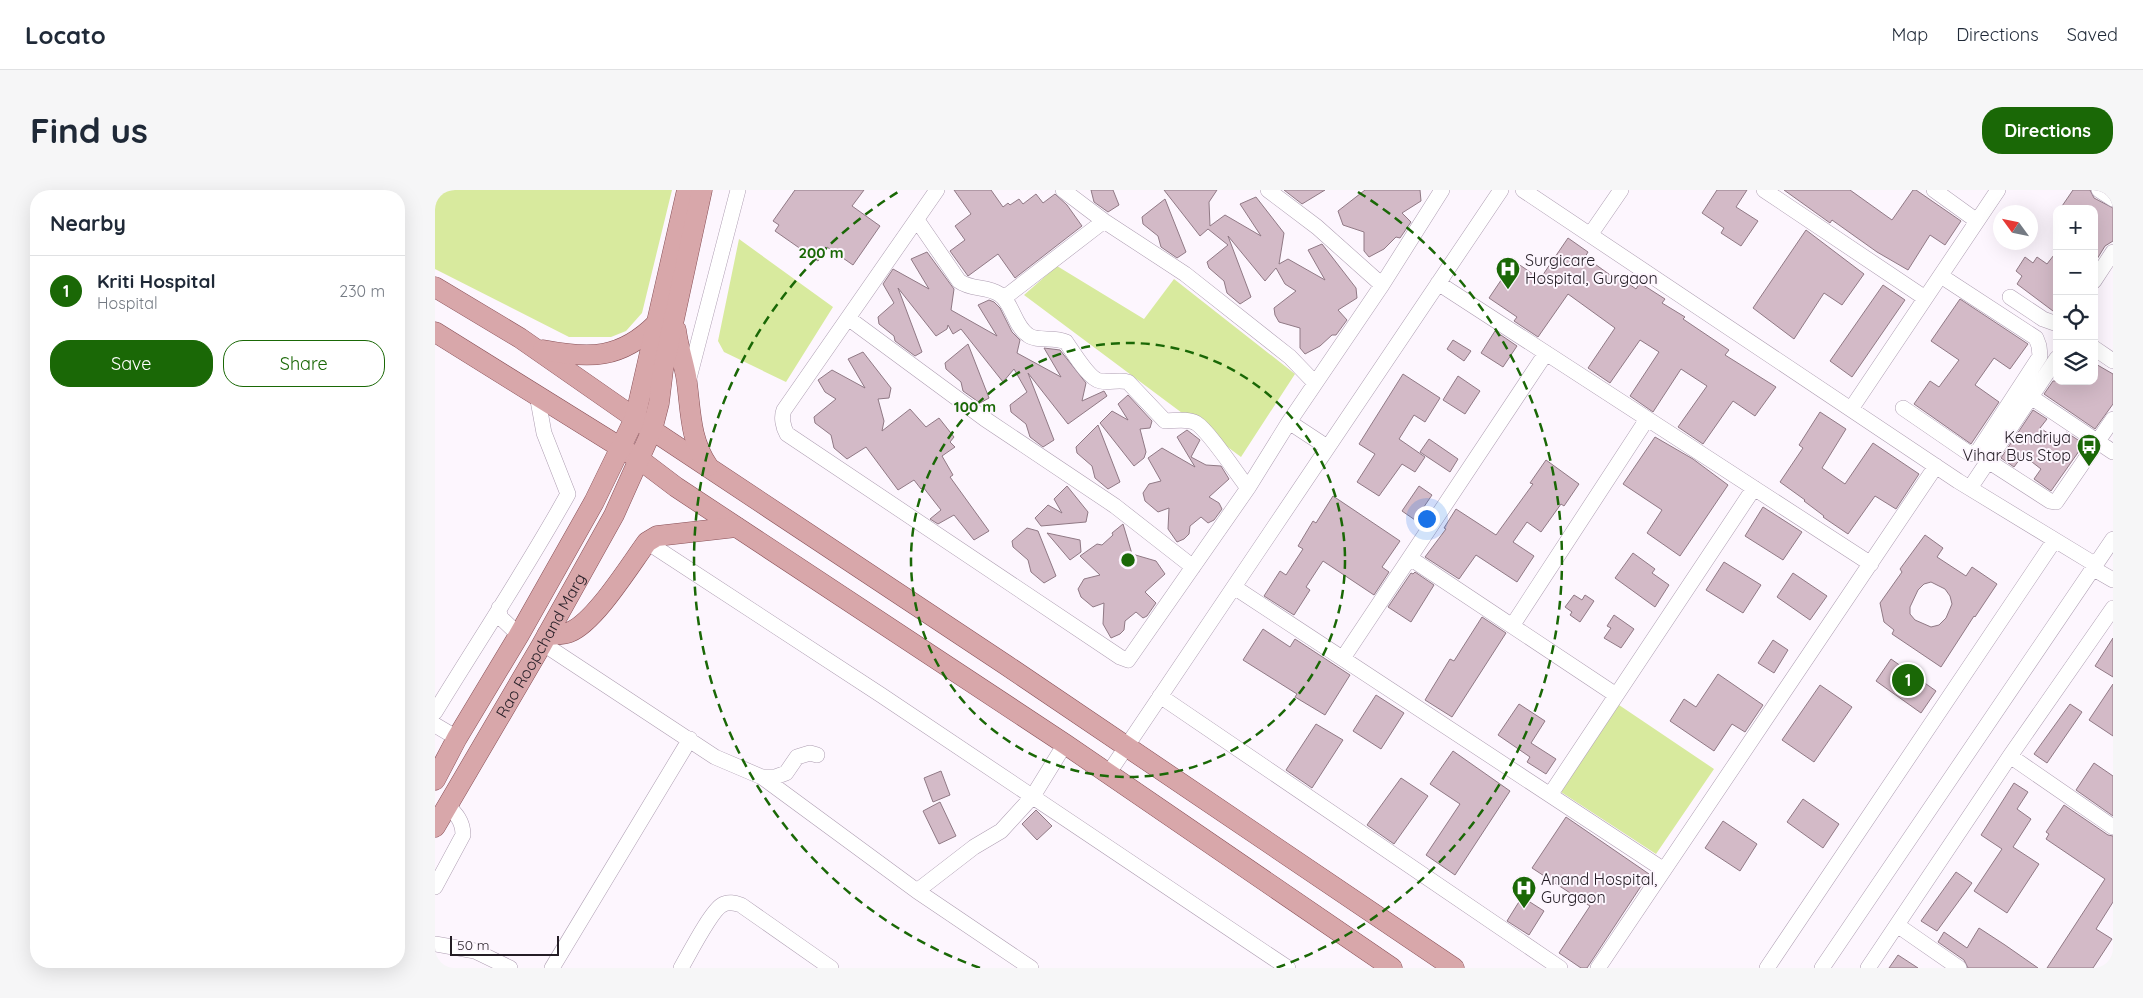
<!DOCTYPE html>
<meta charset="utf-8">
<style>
:root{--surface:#fff;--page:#f6f6f7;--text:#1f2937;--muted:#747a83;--line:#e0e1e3;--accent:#1a6806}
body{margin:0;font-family:Quicksand,sans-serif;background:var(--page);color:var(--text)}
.controls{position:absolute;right:15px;top:15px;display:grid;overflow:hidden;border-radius:10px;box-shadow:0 5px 20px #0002}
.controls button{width:45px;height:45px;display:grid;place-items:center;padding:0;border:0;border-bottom:1px solid var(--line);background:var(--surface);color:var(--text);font:25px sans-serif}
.compass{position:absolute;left:1558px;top:15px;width:45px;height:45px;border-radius:50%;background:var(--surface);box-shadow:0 5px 20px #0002;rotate:303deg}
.scale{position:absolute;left:15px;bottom:12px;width:109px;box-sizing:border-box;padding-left:5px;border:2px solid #241d25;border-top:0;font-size:14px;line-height:18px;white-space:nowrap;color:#241d25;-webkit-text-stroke:4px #fdf6fe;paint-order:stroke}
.you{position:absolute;left:991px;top:328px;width:18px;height:18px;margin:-12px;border:4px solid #fff;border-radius:50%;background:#1a73e8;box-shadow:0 0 0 8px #1a73e833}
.badge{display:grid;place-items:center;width:32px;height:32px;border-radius:50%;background:var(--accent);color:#fff;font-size:16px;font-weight:700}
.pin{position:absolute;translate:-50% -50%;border:2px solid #fff;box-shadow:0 1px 5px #0006}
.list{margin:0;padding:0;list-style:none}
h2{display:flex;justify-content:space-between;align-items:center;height:65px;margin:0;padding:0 20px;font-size:21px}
h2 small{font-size:16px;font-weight:400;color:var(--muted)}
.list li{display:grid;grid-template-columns:32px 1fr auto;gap:15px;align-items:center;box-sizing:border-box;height:70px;padding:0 20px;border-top:1px solid var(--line)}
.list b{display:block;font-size:19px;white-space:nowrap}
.list p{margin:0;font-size:16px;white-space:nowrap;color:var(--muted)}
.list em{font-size:16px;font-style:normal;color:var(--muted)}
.actions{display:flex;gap:10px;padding:15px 20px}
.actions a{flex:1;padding:11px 0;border:1px solid var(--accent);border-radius:20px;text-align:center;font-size:18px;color:var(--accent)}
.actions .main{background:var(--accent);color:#fff}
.icon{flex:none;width:28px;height:28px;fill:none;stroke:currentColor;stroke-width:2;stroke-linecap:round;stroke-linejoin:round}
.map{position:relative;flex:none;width:1678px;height:778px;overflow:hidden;border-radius:20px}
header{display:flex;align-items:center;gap:30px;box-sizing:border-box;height:70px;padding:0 25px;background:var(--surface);border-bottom:1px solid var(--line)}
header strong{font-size:24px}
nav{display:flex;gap:28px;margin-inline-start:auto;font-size:18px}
.intro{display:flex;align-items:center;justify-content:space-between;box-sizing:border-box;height:120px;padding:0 30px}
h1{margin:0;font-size:35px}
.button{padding:12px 22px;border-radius:20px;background:var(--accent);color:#fff;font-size:18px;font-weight:700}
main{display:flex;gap:30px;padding:0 30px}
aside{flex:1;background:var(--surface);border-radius:20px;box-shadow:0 5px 20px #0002}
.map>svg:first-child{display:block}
</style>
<header>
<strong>Locato</strong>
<nav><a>Map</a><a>Directions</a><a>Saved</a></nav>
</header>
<div class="intro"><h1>Find us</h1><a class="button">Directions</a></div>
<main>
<aside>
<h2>Nearby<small></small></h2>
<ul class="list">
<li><span class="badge">1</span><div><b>Kriti Hospital</b><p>Hospital</p></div><em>230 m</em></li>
</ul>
<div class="actions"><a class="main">Save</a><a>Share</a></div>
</aside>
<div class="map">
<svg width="1678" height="778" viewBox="0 0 1678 778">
<rect width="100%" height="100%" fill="#fdf6fe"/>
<path fill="#d8ea9e" d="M0,0H237L207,123L191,141L176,147H134L0,79Z
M304,49L398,117L351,192L289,162L283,151Z
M622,76L709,129L739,89L860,184L806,267L589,105Z
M1184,515L1279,579L1221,664L1126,602Z"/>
<path fill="#d3bac7" stroke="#907985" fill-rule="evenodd" d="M360,0H429L417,16L445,36L418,75L392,57L383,71L340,41L344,35L338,31Z
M519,0H556L568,17L573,13L575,15L584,9L588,14L601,4L608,13L620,4L632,15L647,36L580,88L563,64L533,86L515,61L530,50L520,36L536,24Z
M656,0H678L684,15L673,22L659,12Z
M729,0H782L774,12L775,36L790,25L826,46L805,14L821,7L849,43L844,74L853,69L890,90L873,60L887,54L921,98L922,108L903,120L912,130L901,145H897L885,156L870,164L865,158V138L844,132L840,125L839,118L861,101L850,94L841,78L830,91L793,46L816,107L805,114L792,103L789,91L774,78L772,72L793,55L773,39L765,46Z
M849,0H890L867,14Z
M930,0H985L986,11L967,23L976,32L965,48L961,47L949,59L934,67L929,61V42L908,35L903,21Z
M1282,0H1312L1301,17L1323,31L1306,56L1286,43L1289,38L1267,23Z
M1349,0H1415L1457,30L1478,0H1481L1526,31L1510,55L1495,45L1473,80L1442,62L1397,30L1395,33Z
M1638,0H1655L1659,8L1678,18V51L1670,56L1659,74V19H1625Z
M730,9L751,62L742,68L726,57L723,46L708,34L707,27Z
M1371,40L1429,84L1407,115L1389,103L1359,149L1318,118Z
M1133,48L1153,62L1150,67L1178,87L1180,84L1201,99L1205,93L1230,109L1227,113L1250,127L1248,129L1294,160L1290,165L1341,197L1320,226L1298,211L1268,254L1243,237L1272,196L1246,179L1218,222L1195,206L1224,162L1205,150L1175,193L1153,178L1180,138L1133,104L1103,147L1079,131L1082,127L1054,108L1079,71L1105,89Z
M1622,61V124L1582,94L1587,86L1581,81L1590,67L1598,73L1602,67L1612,74Z
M492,62L519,99L516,120L562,146L543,115L554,110L559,112L565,118L577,142L585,150L582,163L626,187L609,158L625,160L651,193L647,211L669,201L672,206L633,234L593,183L619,250L608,257L595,247L591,234L576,222L575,215L592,202L579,179L568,192L526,139L518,144L513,135L512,139L501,146L463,98L487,162L480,166L460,151L459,146L444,134L443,127L459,113L448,94L458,79L494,99L476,69Z
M1448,95L1470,110L1417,187L1395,171Z
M1525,109L1593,154L1575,179L1559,168L1540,195L1564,212L1536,254L1479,214L1495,191L1504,197L1524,170L1496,151Z
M1060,141L1082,156L1068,177L1046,163Z
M1018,150L1036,161L1029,171L1012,159Z
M533,154L554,208L545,213L528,201L526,192L511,179L510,173Z
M428,162L456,198L454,208L443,209L449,231L447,241L475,219L491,237L504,228L519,247L515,252L520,257L507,266L518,285L515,287L554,341L539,350L519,325L503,334L495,329L506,320L488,297L486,299L479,290L463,300L431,257L412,269L399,258L396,245L380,233L379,227L401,209L390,202L383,190L397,180L430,198L413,169Z
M1659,173L1678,184V214L1660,239L1609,204L1618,191H1659Z
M968,184L1005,208L990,232L979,225L964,249L990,267L980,282L967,274L944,306L922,292L940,264L924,254Z
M1023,186L1045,201L1030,224L1008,210Z
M693,205L717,231L715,238L705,239L711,262L709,268L699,276L665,233L677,221L693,230L683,214Z
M1598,220L1612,229L1605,238L1625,251L1631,242L1649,254L1616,301L1599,289L1606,279L1588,265L1579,277L1566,268Z
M1385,222L1411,239L1387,278L1410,294L1438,253L1484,284L1461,319L1440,306L1413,344L1388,327L1389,326L1369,311L1370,310L1345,292L1368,258L1364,255Z
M663,235L685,292L673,299L660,288L657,276L642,263L641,257Z
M752,240L765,250L756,267L771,275L786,276L794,289L774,307L784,313L787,319L779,330L773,333L766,327L755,336L754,344L749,349L742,352L733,339L734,318L723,322L710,311L708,303L714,294L726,291L713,268L727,258L760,277L742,247Z
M1220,247L1258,269L1293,295L1245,366L1212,343L1227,320L1188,294Z
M994,249L1023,269L1015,282L985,262Z
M1111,270L1144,294L1129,316L1126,314L1106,342L1092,332L1078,352L1099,366L1082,392L1041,365L1024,389L990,367L1011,339L1009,338L1021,319L1061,345L1098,294L1095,293Z
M632,296L653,322L651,332L606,336L600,328L613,315L627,323L619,309Z
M984,296L997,305L980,330L967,321Z
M898,306L965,351L947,377L954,382L939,405L888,371L871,397L875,400L859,425L829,406L845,381L851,385L868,359L863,356L878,331L881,333Z
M1328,317L1367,342L1348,370L1310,346Z
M688,334L697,364L721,371L730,384L710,402L721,413L712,426L708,428L701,422L690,431L689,440L685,444L676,448L668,434L669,413L658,417L646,407L643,399L649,389L665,385L645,366L662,354L667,355L678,345L677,343Z
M592,338L603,341L621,386L609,393L596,382L593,370L578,357L577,351Z
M612,343L645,350L646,362L635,370Z
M1490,345L1508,358L1502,367L1531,386L1537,377L1562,394L1540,427L1539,426L1506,477L1457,444L1459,440L1449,432L1445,413L1467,382L1465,379ZM1496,392L1510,399L1515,406L1517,414L1511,428L1504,435L1496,437L1480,430L1475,424V417L1483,400L1489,394Z
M1198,363L1220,379L1217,383L1234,395L1220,417L1180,388Z
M1289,372L1326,395L1308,423L1271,400Z
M980,382L999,395L976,432L953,417L976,383L978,384Z
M1358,383L1392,406L1375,430L1342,407Z
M1139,405L1147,410L1150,405L1159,411L1145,432L1135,425L1137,422L1130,417Z
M1179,425L1199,439L1186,458L1169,448L1176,438L1172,436Z
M1047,427L1071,443L1017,527L990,510L1015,469L1019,471Z
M828,439L855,457L860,449L915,485L890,525L860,507L862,504L808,470Z
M1678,448V487L1660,476Z
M1338,450L1353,460L1339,483L1323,473Z
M1456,469L1501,501L1486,523L1441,491Z
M1283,484L1328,515L1310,542L1297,534L1279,561L1235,531L1249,509L1261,517Z
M1678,494V546L1654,530Z
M1385,495L1417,517L1379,572L1347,550Z
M941,505L969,523L946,559L918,541Z
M1084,514L1110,531L1096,553L1121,569L1111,584L1092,572L1095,567L1063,545Z
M1635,514L1647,522L1612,573L1599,564Z
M881,534L908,550L877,598L851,580Z
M1018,561L1075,601L1020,685L991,665L1025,614L995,594Z
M1659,573L1678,586V626L1641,600Z
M506,581L515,605L498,612L489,588Z
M966,588L993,606L959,654L932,635Z
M1579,593L1593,602L1582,619L1596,629L1578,657L1604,674L1572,723L1539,701L1567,659L1546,645Z
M1368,609L1404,634L1388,658L1352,632Z
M505,612L521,646L504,654L488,621Z
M1629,615L1673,645L1678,646V712L1661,739L1677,749L1658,778H1612L1670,689L1611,649L1614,644L1611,642Z
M601,620L617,636L602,650L587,634Z
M1131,627L1214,684L1152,778H1146L1124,763L1155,716L1097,678Z
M1288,631L1322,654L1305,681L1270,658Z
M1521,682L1537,693L1502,741L1486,731Z
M1087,707L1109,721L1094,745L1072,731Z
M1544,738L1570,755L1603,778H1533L1529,770L1503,752L1509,742L1532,758Z
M1463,765L1483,778H1454Z"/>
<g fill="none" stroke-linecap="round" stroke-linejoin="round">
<defs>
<path id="minor" d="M502,0L349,220C346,227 348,237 352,244L685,467L693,470L813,298L854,232L947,95L1007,0
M628,0L669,31L750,84L855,167L880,193
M833,0L882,37L947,95
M1088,0L1523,291L1661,375
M1329,0L1490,108
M1499,0L1542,31
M1664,0L1678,9
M482,30L524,91C536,100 552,96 564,104C578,113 579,136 593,145C602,152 619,146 631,152C638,162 654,189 665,191C675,193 684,189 693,192L730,231C740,231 752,228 761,233C774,241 802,284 813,298
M1155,45L1186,0
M1659,91L1678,62
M1003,93L1436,374
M1575,107L1608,129L1622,134
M569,108L669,31
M413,128L550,229L680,316L758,377
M1659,158L1678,171
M253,192L303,0
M1596,207L1678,262
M1468,218L1535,264L1543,261L1605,166L1604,156L1601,148L1506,86
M1416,219L1563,0
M854,232L892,257
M1553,271L1615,311L1621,312L1678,229
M1535,298L1622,168
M212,352L446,505L853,778
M975,368L1181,505
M1659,379L1678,390
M799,397L1229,680
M64,418L65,427L84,445
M1077,436L1212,229
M107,453L280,567L327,587H340L351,583L362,567L375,563L382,565
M908,468L1111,163
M725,506L1125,778
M0,522C44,450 92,378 133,304L109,243L102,205
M0,535L22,548
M1575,566L1678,637
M673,584L1066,0
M327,587L482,701L596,778
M1115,605L1319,298
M0,697L28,645C28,631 21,624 12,615
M482,701L539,657L566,641L598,606L630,554
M1462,735L1524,778
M0,754L40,761L75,778
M117,778L255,549
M246,778C253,766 276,721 287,715C293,711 300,713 306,715L396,778
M1163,778L1501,276
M1332,778L1619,351
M1387,778L1678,349
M1433,778L1575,566L1678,418"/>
<g id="major">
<path d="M0,97L85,148L217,240L571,475L1019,778"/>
<path d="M241,140C243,156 248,171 251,186C256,218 254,249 273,276"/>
<path d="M0,142L204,269L241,297L630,554L957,778"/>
<path d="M108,160C155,169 186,169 221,134"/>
<path d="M112,445C119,444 128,445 135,442C160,432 195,375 212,352L222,346L301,337"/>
<path d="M0,590L22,548L84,445L159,312L200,228L252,0"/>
<path id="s1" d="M0,637L106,456L179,325L217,240L224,213L228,180L267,0"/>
</g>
</defs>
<use href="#minor" stroke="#ae9eb2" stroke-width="16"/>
<use href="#major" stroke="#885057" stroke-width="21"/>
<use href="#minor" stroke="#fff" stroke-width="15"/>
<use href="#major" stroke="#d8a7aa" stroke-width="20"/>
</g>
<g fill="none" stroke="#1a6806" stroke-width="2.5" stroke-dasharray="9 6">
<circle cx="693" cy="370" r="217"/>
<path d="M545 778A434 434 0 0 1 463 2M923 2A434 434 0 0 1 841 778"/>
</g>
<defs>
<symbol id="hospital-pin" viewBox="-11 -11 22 30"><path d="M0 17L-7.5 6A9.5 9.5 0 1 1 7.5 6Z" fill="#1a6806" stroke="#fdf6fe"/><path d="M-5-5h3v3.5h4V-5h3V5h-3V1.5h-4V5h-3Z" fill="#fff"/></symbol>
<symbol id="bus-pin" viewBox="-11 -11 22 30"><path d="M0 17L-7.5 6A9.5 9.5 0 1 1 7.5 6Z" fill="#1a6806" stroke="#fdf6fe"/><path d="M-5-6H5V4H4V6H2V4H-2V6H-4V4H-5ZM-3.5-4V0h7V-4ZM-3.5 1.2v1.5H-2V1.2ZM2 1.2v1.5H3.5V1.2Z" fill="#fff"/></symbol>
</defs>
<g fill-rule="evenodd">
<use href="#hospital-pin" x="1059" y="65" width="28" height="38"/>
<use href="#bus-pin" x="1640" y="242" width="28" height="38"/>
<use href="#hospital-pin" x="1075" y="684" width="28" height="38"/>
</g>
<g text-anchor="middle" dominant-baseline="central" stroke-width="4" stroke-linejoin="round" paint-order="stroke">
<g font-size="16" fill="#241d25" stroke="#fdf6fe" text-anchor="start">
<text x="1090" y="70">Surgicare<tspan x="1090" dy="18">Hospital, Gurgaon</tspan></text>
<text x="1636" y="247" text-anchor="end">Kendriya<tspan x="1636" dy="18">Vihar Bus Stop</tspan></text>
<text x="1106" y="689">Anand Hospital,<tspan x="1106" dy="18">Gurgaon</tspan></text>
</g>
<g font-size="16" fill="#241d25" stroke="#fdf6fe">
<text stroke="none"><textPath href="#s1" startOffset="210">Rao Roopchand Marg</textPath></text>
</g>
</g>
<circle cx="693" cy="370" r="8" fill="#1a6806" stroke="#fdf6fe" stroke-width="2.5"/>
<g font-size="15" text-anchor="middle" font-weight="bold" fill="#1a6806" stroke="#fdf6fe" stroke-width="4" stroke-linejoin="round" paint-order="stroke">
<text x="386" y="68">200 m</text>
<text x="540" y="222">100 m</text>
</g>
</svg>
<div class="controls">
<button>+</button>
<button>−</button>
<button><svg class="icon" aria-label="locate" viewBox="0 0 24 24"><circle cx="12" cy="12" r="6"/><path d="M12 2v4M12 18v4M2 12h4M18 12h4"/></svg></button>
<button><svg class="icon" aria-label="layers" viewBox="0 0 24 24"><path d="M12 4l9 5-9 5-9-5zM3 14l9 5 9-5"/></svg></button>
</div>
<svg class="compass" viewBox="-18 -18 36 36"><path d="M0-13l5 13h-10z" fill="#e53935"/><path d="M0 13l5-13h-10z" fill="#747a83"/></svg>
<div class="scale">50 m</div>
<div class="you"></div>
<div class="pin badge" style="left:1473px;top:490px">1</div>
</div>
</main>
